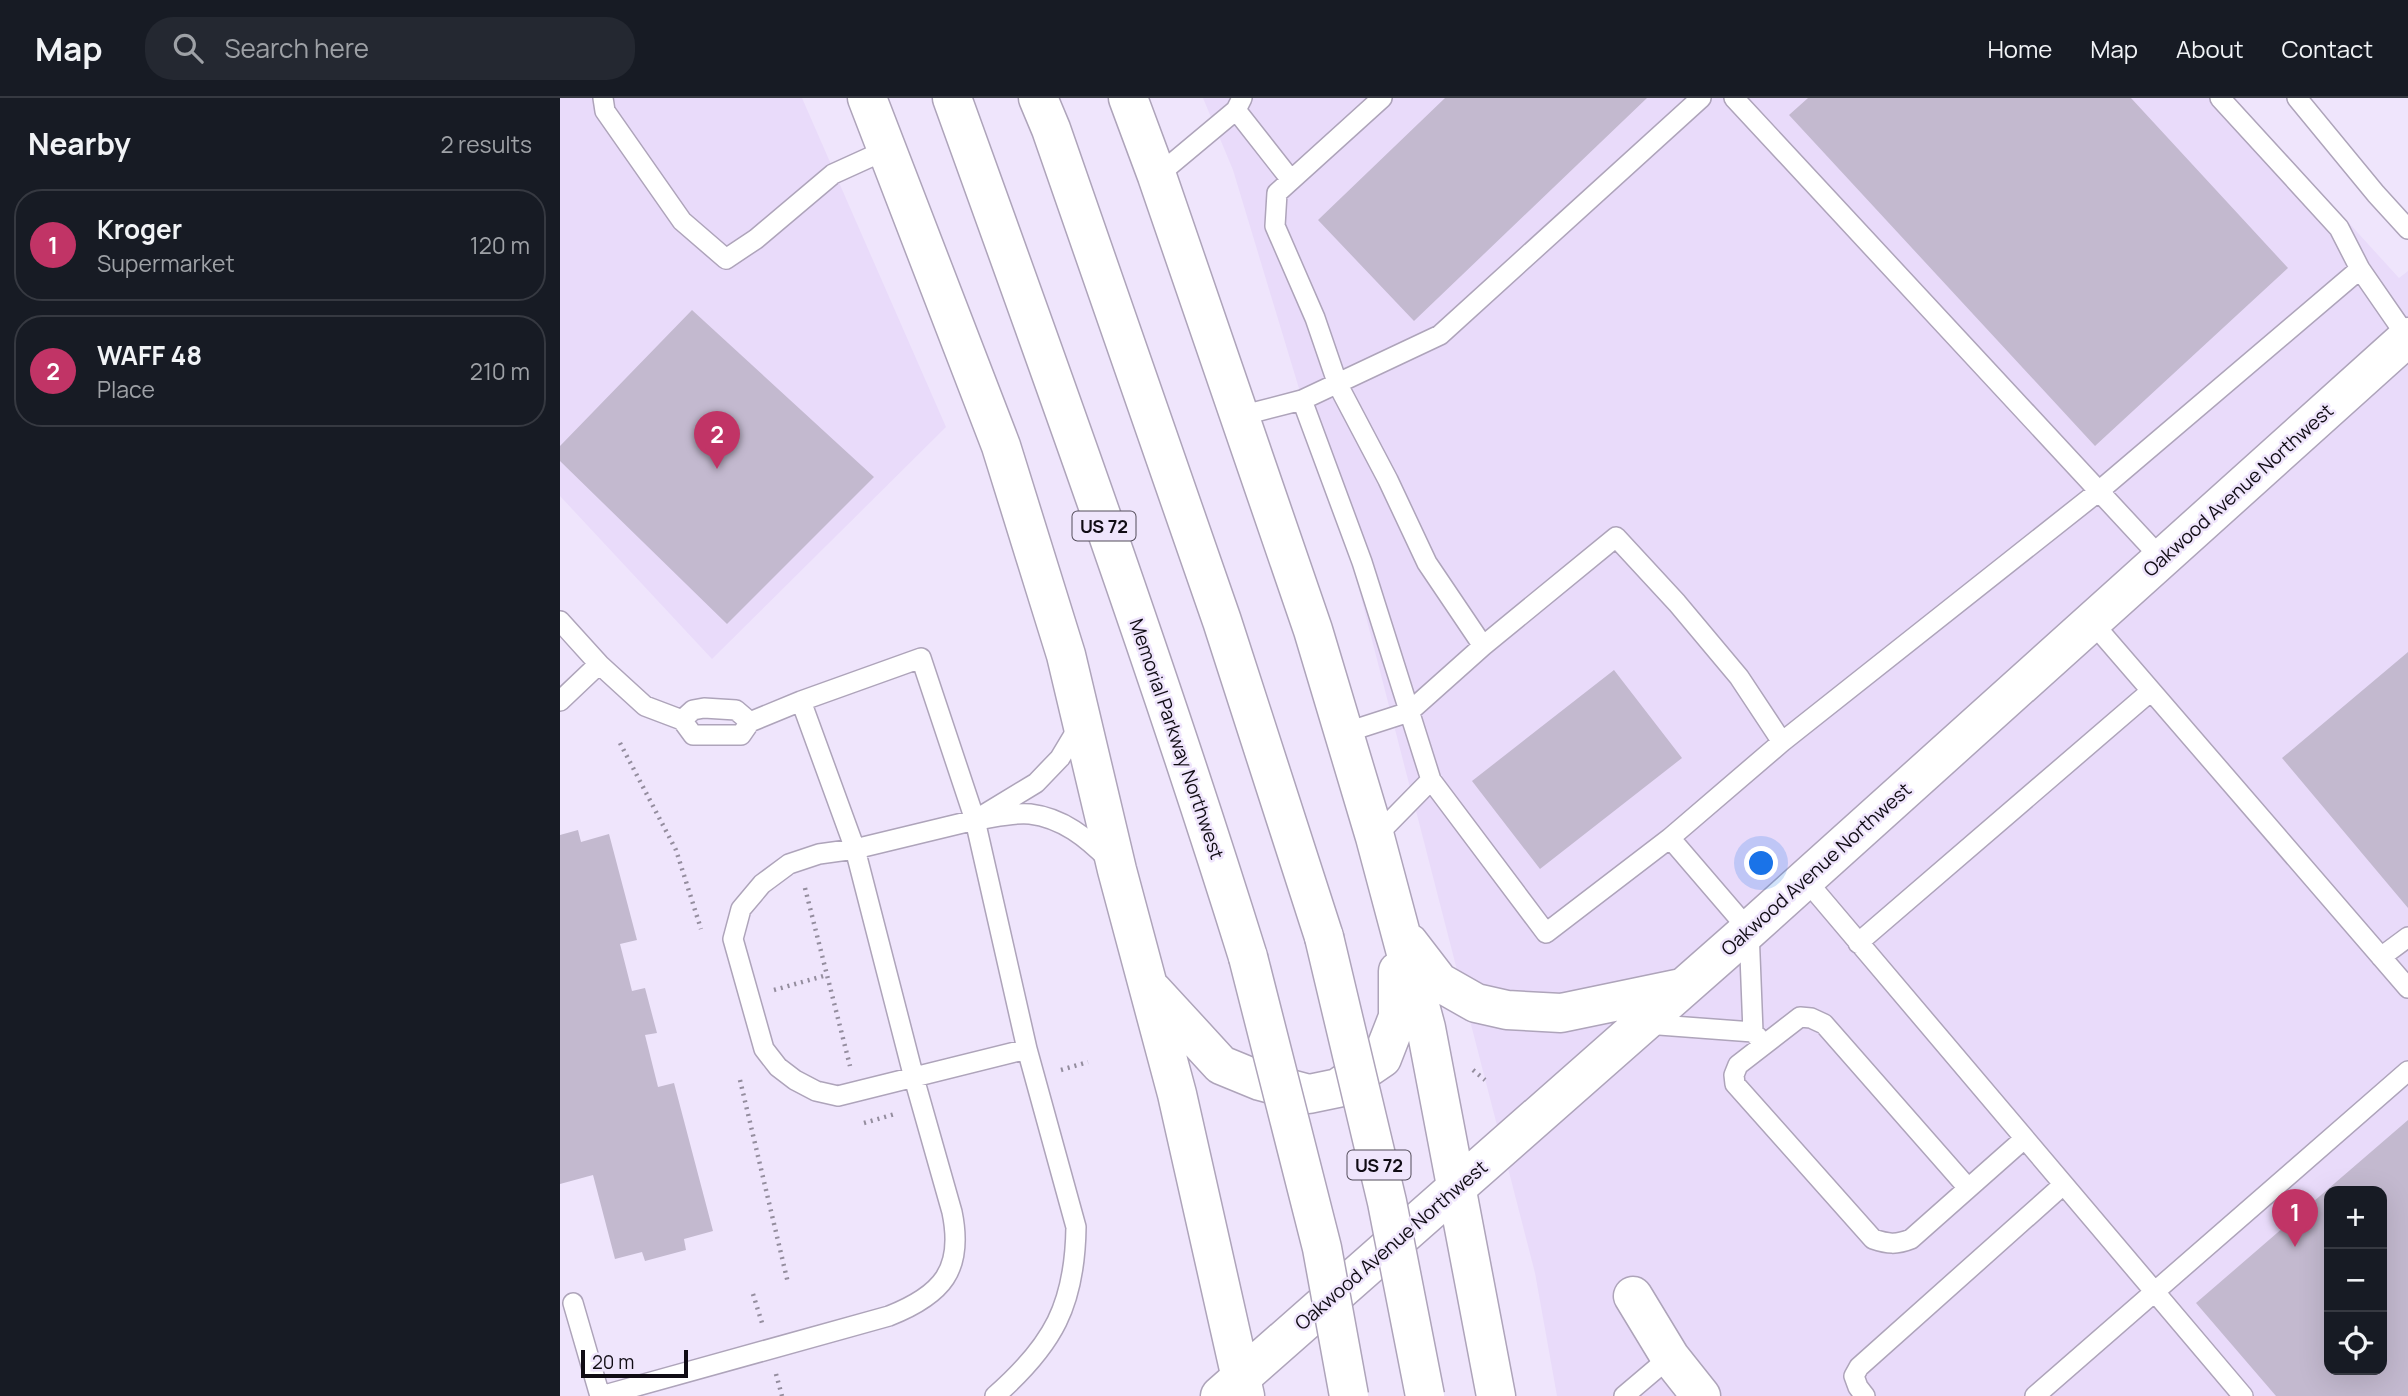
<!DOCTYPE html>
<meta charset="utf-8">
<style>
:root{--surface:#171b24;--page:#242831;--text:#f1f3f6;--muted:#9ea1a6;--line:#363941;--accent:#c13466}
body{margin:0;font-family:Manrope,sans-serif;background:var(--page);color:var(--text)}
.controls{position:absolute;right:21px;bottom:21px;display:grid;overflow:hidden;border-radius:14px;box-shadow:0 7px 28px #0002}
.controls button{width:63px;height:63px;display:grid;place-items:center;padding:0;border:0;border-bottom:2px solid var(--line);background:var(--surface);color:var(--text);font:35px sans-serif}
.scale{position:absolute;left:21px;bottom:18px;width:107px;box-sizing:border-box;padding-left:7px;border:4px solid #100c14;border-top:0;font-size:19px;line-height:24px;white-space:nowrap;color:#100c14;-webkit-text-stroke:5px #efe5fc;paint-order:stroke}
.you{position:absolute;left:1202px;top:766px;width:24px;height:24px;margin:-18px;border:5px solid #fff;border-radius:50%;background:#1a73e8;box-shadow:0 0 0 10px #1a73e833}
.badge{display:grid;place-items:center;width:46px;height:46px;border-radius:50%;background:var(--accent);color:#fff;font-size:23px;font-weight:700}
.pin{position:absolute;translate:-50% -58px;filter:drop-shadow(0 2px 4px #0008)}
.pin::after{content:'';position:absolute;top:37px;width:24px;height:21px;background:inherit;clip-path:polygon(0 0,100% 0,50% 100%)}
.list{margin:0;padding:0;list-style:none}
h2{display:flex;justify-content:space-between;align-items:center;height:91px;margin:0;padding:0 28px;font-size:30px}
h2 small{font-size:23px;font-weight:400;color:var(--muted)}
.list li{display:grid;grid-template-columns:46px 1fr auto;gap:21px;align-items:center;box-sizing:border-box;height:112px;margin:0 14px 14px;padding:0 14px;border:2px solid var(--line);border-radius:28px}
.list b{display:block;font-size:26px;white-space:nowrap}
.list p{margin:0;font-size:23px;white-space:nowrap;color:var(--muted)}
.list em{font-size:23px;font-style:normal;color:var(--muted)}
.icon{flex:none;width:38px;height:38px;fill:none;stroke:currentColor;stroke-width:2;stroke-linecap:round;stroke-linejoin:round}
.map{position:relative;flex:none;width:1848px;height:1298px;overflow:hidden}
header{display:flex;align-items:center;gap:42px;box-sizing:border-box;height:98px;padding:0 35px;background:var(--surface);border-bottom:2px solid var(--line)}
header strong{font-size:33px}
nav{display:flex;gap:38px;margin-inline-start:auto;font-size:24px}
.search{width:490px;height:63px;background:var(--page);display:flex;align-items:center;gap:18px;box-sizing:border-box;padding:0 24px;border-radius:28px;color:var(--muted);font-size:26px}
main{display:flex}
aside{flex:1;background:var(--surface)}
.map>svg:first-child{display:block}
</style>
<header>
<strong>Map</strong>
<div class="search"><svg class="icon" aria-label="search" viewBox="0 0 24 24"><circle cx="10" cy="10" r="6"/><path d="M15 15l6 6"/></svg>Search here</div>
<nav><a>Home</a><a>Map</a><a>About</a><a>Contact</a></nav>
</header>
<main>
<aside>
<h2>Nearby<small>2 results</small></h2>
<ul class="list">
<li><span class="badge">1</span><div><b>Kroger</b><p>Supermarket</p></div><em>120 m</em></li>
<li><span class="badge">2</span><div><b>WAFF 48</b><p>Place</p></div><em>210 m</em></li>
</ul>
</aside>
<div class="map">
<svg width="1848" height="1298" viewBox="0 0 1848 1298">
<rect width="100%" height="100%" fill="#efe5fc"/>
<path fill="#e9dbfa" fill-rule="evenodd" d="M0,0H242L386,329L152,561L0,398Z
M643,0H1675L1839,180L1848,173V1298H997L975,1175L795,476L673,72ZM1769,1093H1822V1272H1769Z"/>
<path fill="#c3b9cf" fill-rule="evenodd" d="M885,0H1087L854,223L758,122Z
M1248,0H1571L1728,170L1535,348L1229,17Z
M132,212L314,379L167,526L0,363V348Z
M1848,554V810L1722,660Z
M1054,572L1122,660L980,771L912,683Z
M18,732L21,744L49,736L77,842L60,846L72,893L85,890L97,935L85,937L98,989L114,985L153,1133L124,1141L126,1152L85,1163L82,1154L55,1161L33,1077L0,1086V737Z
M1848,1022V1298H1716L1636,1205ZM1769,1093H1822V1272H1769Z"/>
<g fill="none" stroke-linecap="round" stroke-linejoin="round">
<defs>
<path id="lane" d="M43,0L45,13L122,123L166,161L196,141L273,76L328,51
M822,0L717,95L715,128L755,220L778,287L828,382L867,465L923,548
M1174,0L1601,460
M1660,0L1779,130L1800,171L1847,239
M1737,0L1816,96L1848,131
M676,12L731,82
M597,78L676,12L682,0
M742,302L802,464L871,682L815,739
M680,318L742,302L880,237L1141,0
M0,523L39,566
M1531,523L1848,890
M0,603L39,566L85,608L122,622L133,637H181L190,624L176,612L144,610L133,612L122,622
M190,624L241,603L361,560L415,722L467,951
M521,625L500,660L476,685L415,722C432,720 453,714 470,716C503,720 527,740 549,762
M784,635L849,614L923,548L1056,439L1117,505L1179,579L1222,644
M871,682L986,835L1110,740
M415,722L295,751L259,756L229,766L202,786L181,811L173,841L204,951L218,969L235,982L256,993L278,998L467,951L516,1129C515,1207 493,1247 435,1298
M1245,781L1683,1298
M1298,845L1591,593
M1821,859L1848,839
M1086,926L1193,934
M1204,946L1193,934L1189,832L1110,740L1222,644L1539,393L1800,171
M1408,1090L1264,926L1251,920L1240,919L1178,967L1174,977L1175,986L1313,1141C1328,1146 1336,1147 1351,1141L1464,1041
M13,1205L40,1298
M41,1298L329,1218C382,1197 404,1172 392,1114L354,980L295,751L241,603
M1064,1298L1110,1259
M1305,1298L1298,1289L1294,1278L1299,1269L1503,1087
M1475,1298L1848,973"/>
<path id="street" d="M1073,1198L1110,1259L1141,1298"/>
<path id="secondary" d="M307,0L441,348L506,557L557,772L617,996L685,1298
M568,0L597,78L753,532L815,739L866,930L936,1298
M849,845L879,884L916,905L947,912L1001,915L1121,890
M593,893L661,967L700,983L749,996L778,990L822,960L838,919V873
M660,1298L1189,832L1848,239"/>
<path id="highway" d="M392,0C495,285 598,570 688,859
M478,0L491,31L662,523L764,839"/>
</defs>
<use href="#lane" stroke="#aea4ba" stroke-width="22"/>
<use href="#street" stroke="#aea4ba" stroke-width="41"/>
<use href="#secondary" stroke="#aea4ba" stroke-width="41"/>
<use href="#highway" stroke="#aea4ba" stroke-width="41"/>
<path stroke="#948d9e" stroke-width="4.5" stroke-dasharray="2 5" stroke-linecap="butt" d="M60,645L116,752L141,831
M245,790L290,968
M214,892L267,877
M501,972L528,964
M913,972L925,982
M180,982L228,1185
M304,1025L335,1016
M193,1196L202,1225
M216,1276L222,1298"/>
<use href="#lane" stroke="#fff" stroke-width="19"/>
<use href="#street" stroke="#fff" stroke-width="38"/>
<use href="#secondary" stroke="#fff" stroke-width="38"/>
<use href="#highway" stroke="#fff" stroke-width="38"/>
<defs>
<path id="highway-bridge" d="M764,839L827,1104L865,1298
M688,859L762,1150L789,1298"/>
</defs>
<use href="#highway-bridge" stroke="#aea4ba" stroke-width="41" stroke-linecap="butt"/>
<use href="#highway-bridge" stroke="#fff" stroke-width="38"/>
</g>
<g text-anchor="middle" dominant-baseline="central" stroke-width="5" stroke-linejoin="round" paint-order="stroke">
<g fill="#efe5fc" stroke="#534d5a" stroke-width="2">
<rect x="512.5" y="413.5" width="63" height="29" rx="5"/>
<rect x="787.5" y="1052.5" width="63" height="29" rx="5"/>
</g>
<g font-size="18" font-weight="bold" fill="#100c14">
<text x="544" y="428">US 72</text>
<text x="819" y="1067">US 72</text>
</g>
<g font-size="19" fill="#100c14" stroke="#efe5fc">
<text transform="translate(1678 392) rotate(-42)">Oakwood Avenue Northwest</text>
<text transform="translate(617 641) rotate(71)">Memorial Parkway Northwest</text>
<text transform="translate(1256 771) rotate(-42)">Oakwood Avenue Northwest</text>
<text transform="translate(831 1147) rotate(-41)">Oakwood Avenue Northwest</text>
</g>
</g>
</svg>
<div class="controls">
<button>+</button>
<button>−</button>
<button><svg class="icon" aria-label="locate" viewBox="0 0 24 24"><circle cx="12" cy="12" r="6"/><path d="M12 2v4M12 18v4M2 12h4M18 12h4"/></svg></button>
</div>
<div class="scale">20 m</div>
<div class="you"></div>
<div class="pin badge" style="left:1735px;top:1149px">1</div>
<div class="pin badge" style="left:157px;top:371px">2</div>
</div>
</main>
